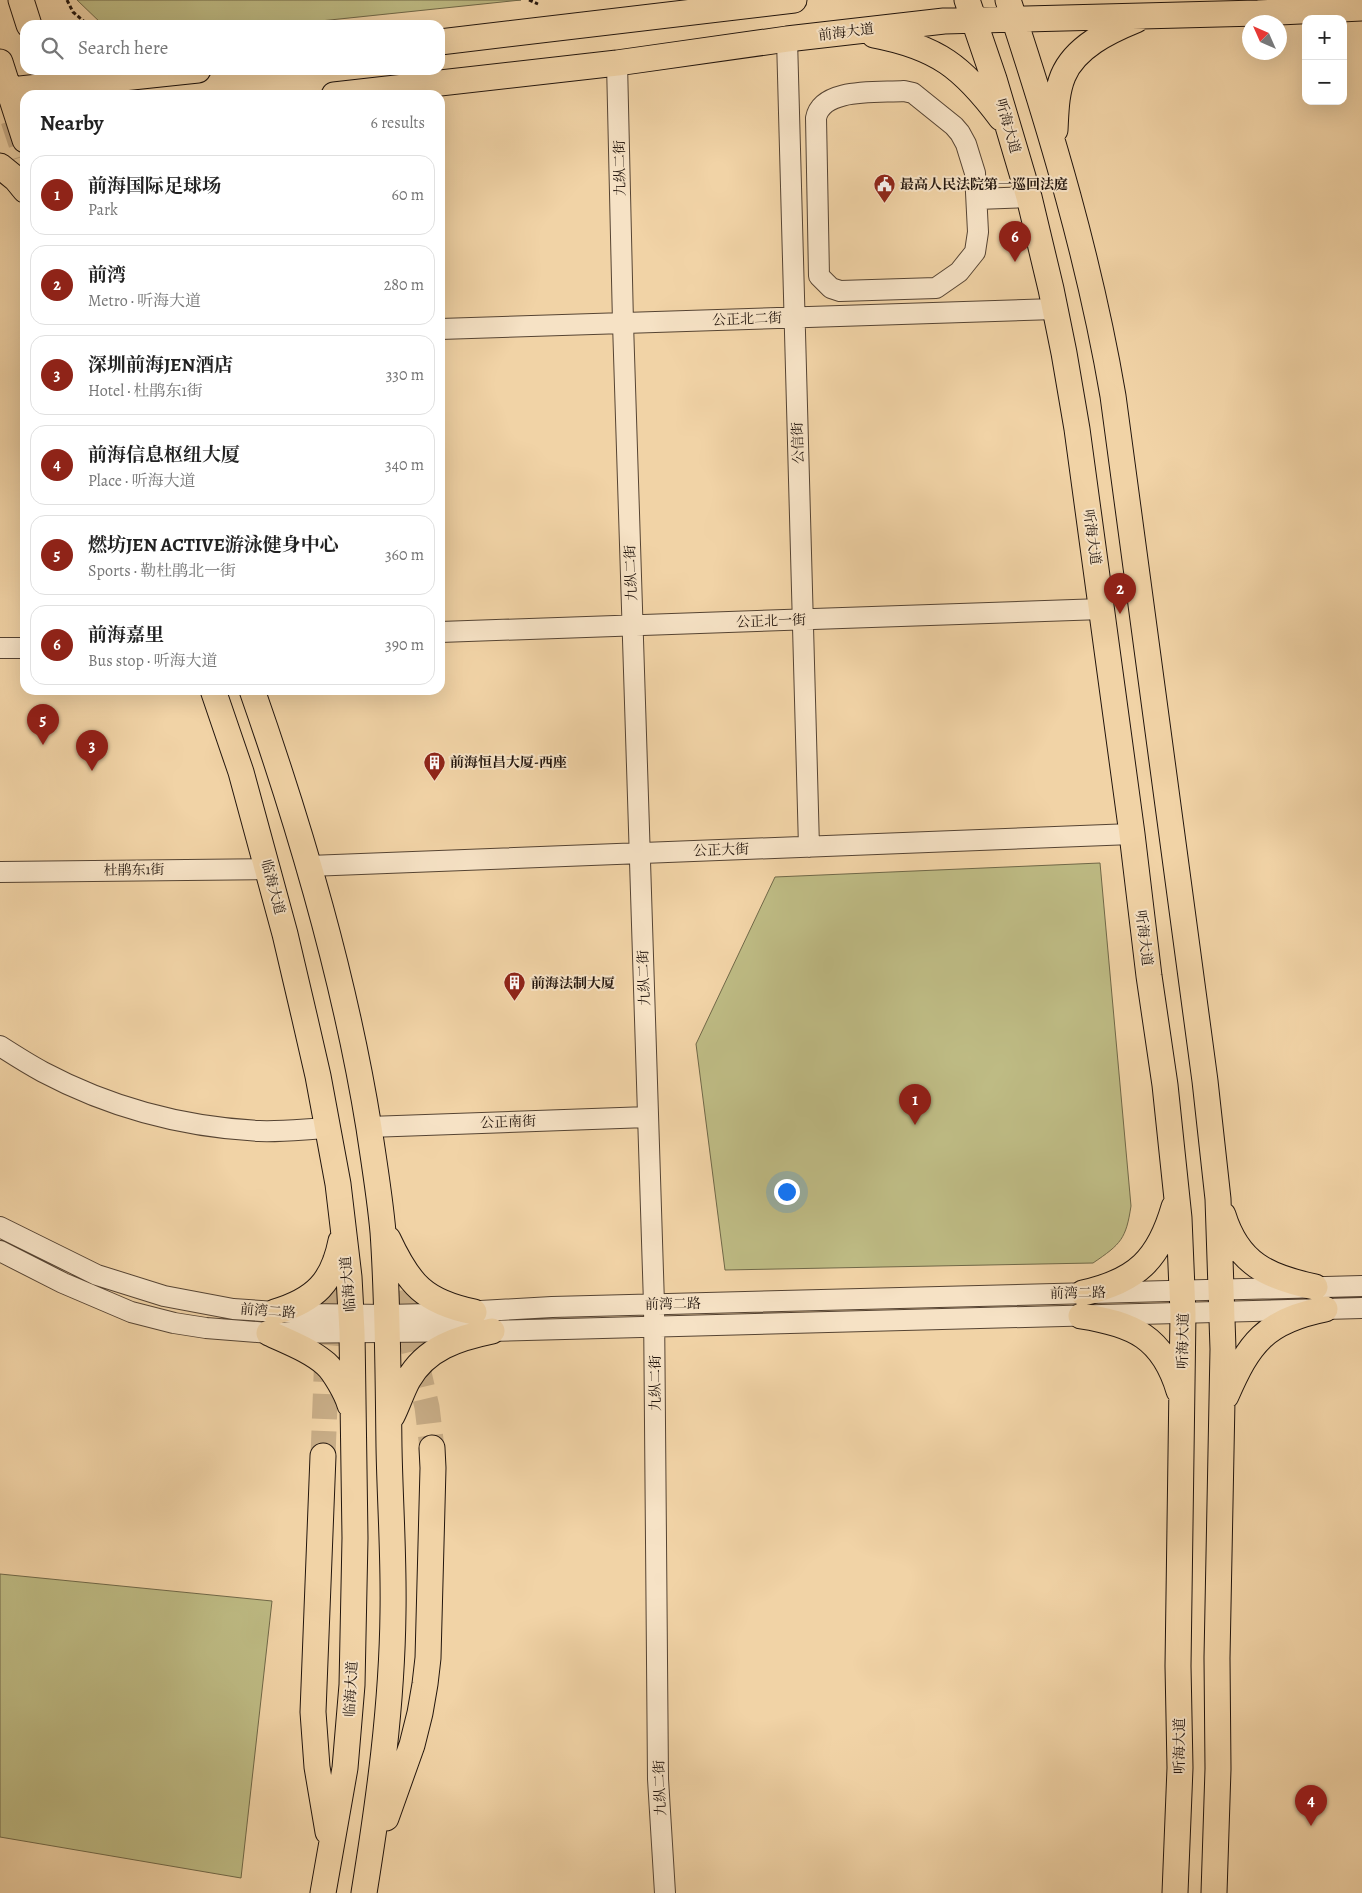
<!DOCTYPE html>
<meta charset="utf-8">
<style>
:root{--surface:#fff;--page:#f2f2f2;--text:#222;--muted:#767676;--line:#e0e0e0;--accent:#8f2418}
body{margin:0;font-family:Alegreya,"Noto Serif SC",serif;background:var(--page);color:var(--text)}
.controls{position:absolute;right:15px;top:15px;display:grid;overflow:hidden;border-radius:10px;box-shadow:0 5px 20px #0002}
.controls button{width:45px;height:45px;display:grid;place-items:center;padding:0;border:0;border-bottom:1px solid var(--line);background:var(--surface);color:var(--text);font:25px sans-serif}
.compass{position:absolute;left:1242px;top:15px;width:45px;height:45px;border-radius:50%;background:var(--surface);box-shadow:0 5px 20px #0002;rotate:315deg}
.you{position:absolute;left:786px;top:1191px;width:18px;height:18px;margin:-12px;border:4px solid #fff;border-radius:50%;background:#1a73e8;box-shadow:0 0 0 8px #1a73e833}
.badge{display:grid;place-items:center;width:32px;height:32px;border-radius:50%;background:var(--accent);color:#fff;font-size:16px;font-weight:700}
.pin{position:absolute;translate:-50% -41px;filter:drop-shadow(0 1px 2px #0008)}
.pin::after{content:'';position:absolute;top:26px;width:18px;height:15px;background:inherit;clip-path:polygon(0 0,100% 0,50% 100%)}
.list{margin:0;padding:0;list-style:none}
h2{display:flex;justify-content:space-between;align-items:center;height:65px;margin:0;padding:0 20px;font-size:21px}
h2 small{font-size:16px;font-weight:400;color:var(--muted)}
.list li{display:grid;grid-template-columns:32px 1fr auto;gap:15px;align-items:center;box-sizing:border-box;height:80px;margin:0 10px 10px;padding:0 10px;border:1px solid var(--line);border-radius:15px}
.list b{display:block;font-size:19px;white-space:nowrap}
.list p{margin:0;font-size:16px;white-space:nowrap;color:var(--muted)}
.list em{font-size:16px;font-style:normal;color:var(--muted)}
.icon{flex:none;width:28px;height:28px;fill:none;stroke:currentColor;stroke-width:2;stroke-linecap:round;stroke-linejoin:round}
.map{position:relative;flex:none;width:1362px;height:1893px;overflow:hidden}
.search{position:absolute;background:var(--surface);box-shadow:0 5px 20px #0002;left:20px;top:20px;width:425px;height:55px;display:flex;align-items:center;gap:12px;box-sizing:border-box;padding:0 18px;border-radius:15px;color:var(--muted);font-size:19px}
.panel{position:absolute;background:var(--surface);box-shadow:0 5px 20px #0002;left:20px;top:90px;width:425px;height:605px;border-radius:15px}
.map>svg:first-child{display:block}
</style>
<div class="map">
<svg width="1362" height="1893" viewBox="0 0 1362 1893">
<rect width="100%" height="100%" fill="#f1d3a6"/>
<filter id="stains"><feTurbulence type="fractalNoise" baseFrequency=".004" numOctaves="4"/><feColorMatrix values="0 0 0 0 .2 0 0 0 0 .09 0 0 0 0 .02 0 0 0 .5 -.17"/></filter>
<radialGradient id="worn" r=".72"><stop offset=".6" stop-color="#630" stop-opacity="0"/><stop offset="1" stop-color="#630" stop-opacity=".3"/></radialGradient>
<path fill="#bebb84" stroke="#706848" d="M77,0H521L282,25H103Z
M1100,863L1131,1206C1126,1239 1121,1244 1093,1263L725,1270L696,1044L775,877Z
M0,1574L272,1601L241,1878L0,1837Z"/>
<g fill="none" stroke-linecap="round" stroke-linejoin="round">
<path stroke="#c8ad87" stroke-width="25" stroke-dasharray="25 12" stroke-linecap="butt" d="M13,120L25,156
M395,1254L402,1286L407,1322L427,1407L432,1448
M323,1456L327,1352L335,1256"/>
<defs>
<path id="minor" d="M787,39L809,847
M617,63L623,323L654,1304L658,1779L665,1893
M904,91L913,93L954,126L960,133L966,144L975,173L978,232L975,252L959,272L936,288L840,291L831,288L819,276L816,118C822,87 879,93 904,91Z
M977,199L1029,197
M440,329L1055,309
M440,632L1102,609
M0,648H25
M309,866L1132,834
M0,872L268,869
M0,1046C14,1055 28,1064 43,1072C109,1107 184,1127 259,1131C282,1132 305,1129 328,1128
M369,1127L648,1117
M0,1227L97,1275L164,1296L233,1309L306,1314L387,1315L429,1314L552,1307L1362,1286
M0,1251L63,1283L131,1312L174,1323L206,1328L269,1333L492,1331L1362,1308"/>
<path id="major" d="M21,0L29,25
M967,0L994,79L1029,197L1051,289L1064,353L1077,429L1132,834L1149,976L1165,1085L1179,1218L1183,1313L1178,1666L1180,1768L1175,1893
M1008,0C1051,130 1090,261 1113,396L1205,1081L1218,1199L1223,1349L1217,1658L1218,1769L1214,1893
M874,35C937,47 963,67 1001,118
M440,42L794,0
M0,62L25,140
M0,91L198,70
M334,95L617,63L787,39L944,21L1258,13L1362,8
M1055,130C1056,112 1056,93 1063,76C1075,47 1109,31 1136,20
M0,166L16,179L25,190
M213,690L241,772L285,934L304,1015L318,1076L338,1184L349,1277L352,1332L355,1538L352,1685L345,1768L323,1893
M252,690C302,833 345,979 369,1128C374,1162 380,1198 383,1232C388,1303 388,1375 389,1447C390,1502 394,1557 393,1612C392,1706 379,1800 364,1893
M1223,1215C1238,1264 1268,1277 1315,1287
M388,1239C409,1284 424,1302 474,1312
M1083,1293C1137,1281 1159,1259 1174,1207
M275,1312C315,1300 333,1282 341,1241
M1081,1316C1133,1324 1163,1337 1179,1391
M269,1333C288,1342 310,1350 326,1364C334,1371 347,1394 350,1405
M1226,1396C1249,1343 1265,1321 1325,1309
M392,1416C398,1404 402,1391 408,1380C426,1348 458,1338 492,1331
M323,1456L313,1712L317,1767L328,1832
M386,1818L412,1745L420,1713L425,1684L428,1658L433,1468L432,1448"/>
</defs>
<use href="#minor" stroke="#564433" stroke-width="22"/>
<use href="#major" stroke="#22150d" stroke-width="27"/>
<path stroke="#22150d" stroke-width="3" stroke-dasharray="4 2.5" stroke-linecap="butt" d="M67,0L73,12L87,24
M529,0L538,4"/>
<use href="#minor" stroke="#f6e2c5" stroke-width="20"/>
<use href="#major" stroke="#f1d3a6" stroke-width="25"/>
</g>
<defs>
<symbol id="civic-pin" viewBox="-11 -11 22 30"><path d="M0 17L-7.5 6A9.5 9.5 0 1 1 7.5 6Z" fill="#8f2418" stroke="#f6e2c5"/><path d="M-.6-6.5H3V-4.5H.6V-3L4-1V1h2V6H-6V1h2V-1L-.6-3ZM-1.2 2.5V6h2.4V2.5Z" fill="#fff"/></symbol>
<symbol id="building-pin" viewBox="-11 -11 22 30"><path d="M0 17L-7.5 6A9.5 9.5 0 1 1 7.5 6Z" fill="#8f2418" stroke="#f6e2c5"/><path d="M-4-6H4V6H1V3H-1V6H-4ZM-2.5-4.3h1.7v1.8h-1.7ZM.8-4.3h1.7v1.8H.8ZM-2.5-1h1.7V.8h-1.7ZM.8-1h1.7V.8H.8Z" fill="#fff"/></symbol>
</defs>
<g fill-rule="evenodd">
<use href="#civic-pin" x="872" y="172" width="25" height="34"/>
<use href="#building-pin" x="422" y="750" width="25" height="34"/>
<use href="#building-pin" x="502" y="970" width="25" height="34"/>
</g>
<g text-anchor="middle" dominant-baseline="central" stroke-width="4" stroke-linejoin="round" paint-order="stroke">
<g font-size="14" fill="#22150d" stroke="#f6e2c5">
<text transform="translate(846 32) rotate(-7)">前海大道</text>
<text transform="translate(1008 126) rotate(74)">听海大道</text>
<text transform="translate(620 168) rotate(-91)">九纵二街</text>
<text transform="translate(747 319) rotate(-2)">公正北二街</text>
<text transform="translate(798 443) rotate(-92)">公信街</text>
<text transform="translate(1092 537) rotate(82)">听海大道</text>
<text transform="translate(631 573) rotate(-92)">九纵二街</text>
<text transform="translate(771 621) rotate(-2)">公正北一街</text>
<text transform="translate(721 850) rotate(-2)">公正大街</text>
<text transform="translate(134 870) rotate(-1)">杜鹃东1街</text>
<text transform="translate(273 887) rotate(75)">临海大道</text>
<text transform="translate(1144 938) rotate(83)">听海大道</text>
<text transform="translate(644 978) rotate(-92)">九纵二街</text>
<text transform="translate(508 1122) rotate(-2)">公正南街</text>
<text transform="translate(348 1284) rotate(-95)">临海大道</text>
<text transform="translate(1078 1293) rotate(-1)">前湾二路</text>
<text transform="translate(673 1304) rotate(-1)">前湾二路</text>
<text transform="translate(268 1311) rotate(4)">前湾二路</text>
<text transform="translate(1183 1341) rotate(-89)">听海大道</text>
<text transform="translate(655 1383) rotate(-90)">九纵二街</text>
<text transform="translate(351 1689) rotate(-87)">临海大道</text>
<text transform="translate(1179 1746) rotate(-90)">听海大道</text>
<text transform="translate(660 1788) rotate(-92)">九纵二街</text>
</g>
<g font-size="14" font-weight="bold" fill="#22150d" stroke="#f6e2c5" text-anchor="start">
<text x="900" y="184">最高人民法院第一巡回法庭</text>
<text x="450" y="762">前海恒昌大厦-西座</text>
<text x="531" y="983">前海法制大厦</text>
</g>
</g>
<rect width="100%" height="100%" filter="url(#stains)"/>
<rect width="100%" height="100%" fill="url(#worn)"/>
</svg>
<div class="controls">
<button>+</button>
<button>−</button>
</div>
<svg class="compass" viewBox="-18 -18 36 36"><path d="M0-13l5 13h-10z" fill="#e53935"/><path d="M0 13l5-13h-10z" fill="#767676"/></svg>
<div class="you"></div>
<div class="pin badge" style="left:915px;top:1125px">1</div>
<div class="pin badge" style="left:1120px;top:614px">2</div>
<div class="pin badge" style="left:92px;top:771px">3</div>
<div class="pin badge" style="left:1311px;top:1826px">4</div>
<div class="pin badge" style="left:43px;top:745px">5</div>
<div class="pin badge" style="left:1015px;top:262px">6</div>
<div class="search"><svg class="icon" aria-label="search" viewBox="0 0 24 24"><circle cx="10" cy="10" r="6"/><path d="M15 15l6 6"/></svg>Search here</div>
<section class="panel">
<h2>Nearby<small>6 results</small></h2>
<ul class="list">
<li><span class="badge">1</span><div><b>前海国际足球场</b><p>Park</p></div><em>60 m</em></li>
<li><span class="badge">2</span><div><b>前湾</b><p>Metro · 听海大道</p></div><em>280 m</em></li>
<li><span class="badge">3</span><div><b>深圳前海JEN酒店</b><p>Hotel · 杜鹃东1街</p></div><em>330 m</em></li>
<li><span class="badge">4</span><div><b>前海信息枢纽大厦</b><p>Place · 听海大道</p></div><em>340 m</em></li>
<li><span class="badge">5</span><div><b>燃坊JEN ACTIVE游泳健身中心</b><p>Sports · 勒杜鹃北一街</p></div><em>360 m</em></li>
<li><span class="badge">6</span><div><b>前海嘉里</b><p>Bus stop · 听海大道</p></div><em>390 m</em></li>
</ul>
</section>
</div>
